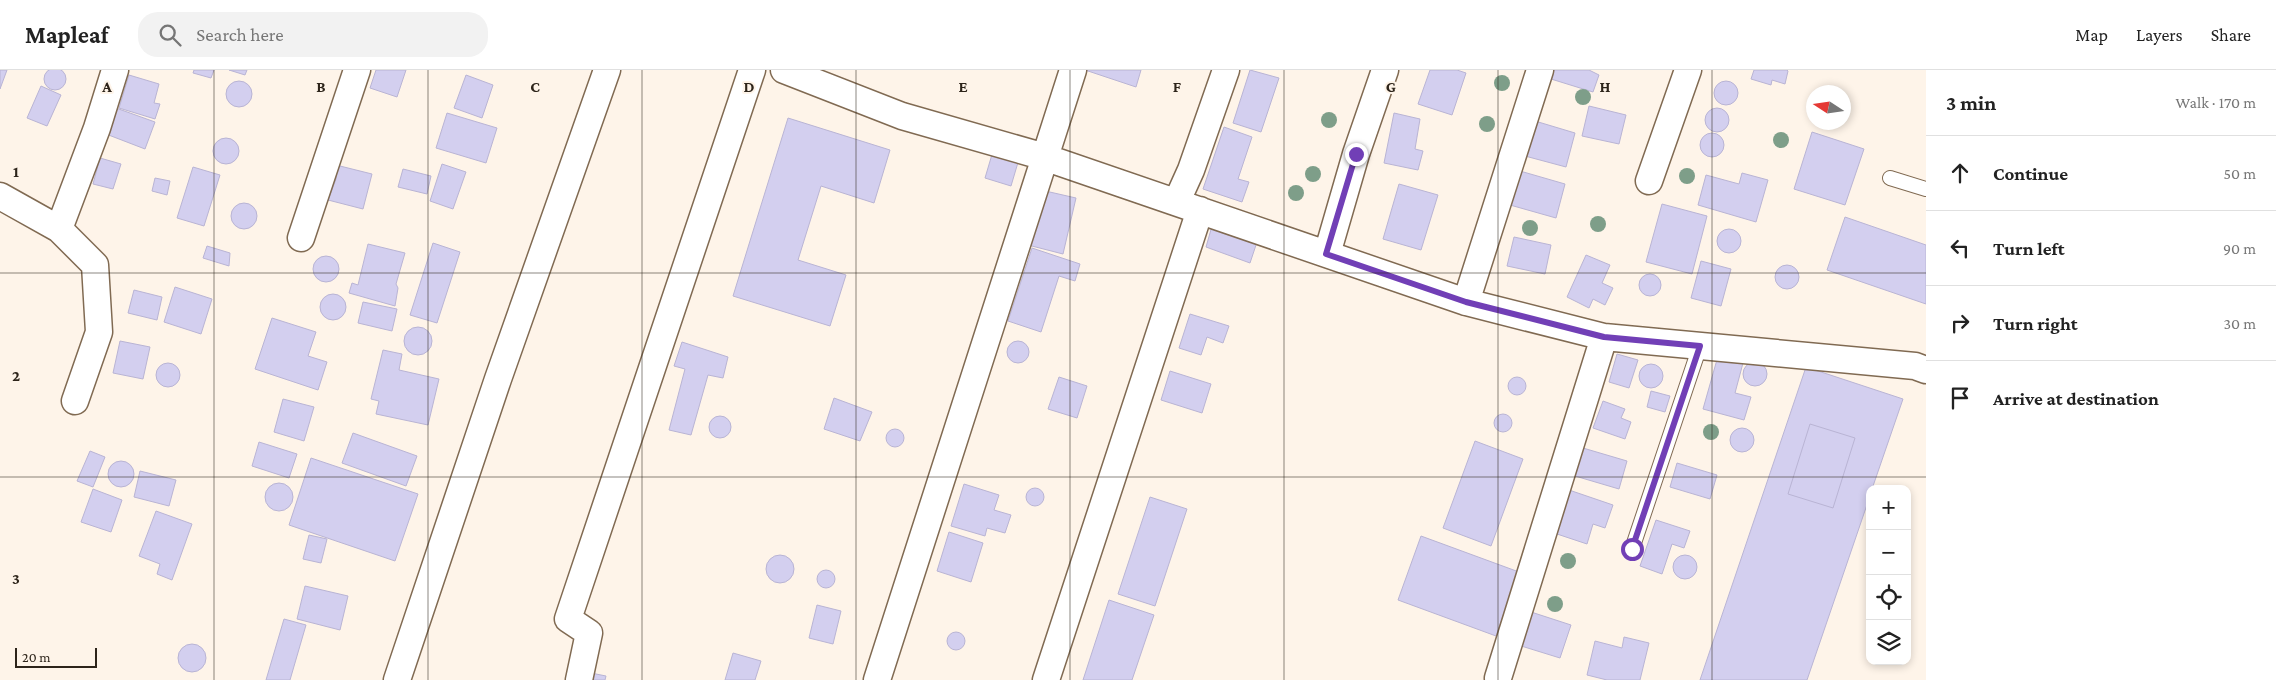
<!DOCTYPE html>
<meta charset="utf-8">
<style>
:root{--surface:#fff;--page:#f2f2f2;--text:#222;--muted:#767676;--line:#e0e0e0}
body{margin:0;font-family:"Crimson Pro",serif;background:var(--page);color:var(--text)}
.controls{position:absolute;right:15px;bottom:15px;display:grid;overflow:hidden;border-radius:10px;box-shadow:0 2px 8px #0003}
.controls button{width:45px;height:45px;display:grid;place-items:center;padding:0;border:0;border-bottom:1px solid var(--line);background:var(--surface);color:var(--text);font:25px sans-serif}
.compass{position:absolute;left:1806px;top:15px;width:45px;height:45px;border-radius:50%;background:var(--surface);box-shadow:0 2px 8px #0003;rotate:282deg}
.scale{position:absolute;left:15px;bottom:12px;width:82px;box-sizing:border-box;padding-left:5px;border:2px solid #2d241a;border-top:0;font-size:14px;line-height:18px;white-space:nowrap;color:#2d241a;-webkit-text-stroke:4px #fef4e9;paint-order:stroke}
.stop{position:absolute;width:15px;height:15px;margin:-11px;border:4px solid #713fb6;border-radius:50%;background:#fff}
.stop.end{background:#713fb6;border-color:#fff;box-shadow:0 1px 5px #0008}
.list{margin:0;padding:0;list-style:none}
h2{display:flex;justify-content:space-between;align-items:center;height:65px;margin:0;padding:0 20px;font-size:21px}
h2 small{font-size:16px;font-weight:400;color:var(--muted)}
.list li{display:grid;grid-template-columns:32px 1fr auto;gap:15px;align-items:center;box-sizing:border-box;height:75px;padding:0 20px;border-top:1px solid var(--line)}
.list b{display:block;font-size:19px;white-space:nowrap}
.list em{font-size:16px;font-style:normal;color:var(--muted)}
.icon{flex:none;width:28px;height:28px;fill:none;stroke:currentColor;stroke-width:2;stroke-linecap:round;stroke-linejoin:round}
.map{position:relative;flex:none;width:1926px;height:610px;overflow:hidden}
header{display:flex;align-items:center;gap:30px;box-sizing:border-box;height:70px;padding:0 25px;background:var(--surface);border-bottom:1px solid var(--line)}
header strong{font-size:24px}
nav{display:flex;gap:28px;margin-inline-start:auto;font-size:18px}
.search{width:350px;height:45px;background:var(--page);display:flex;align-items:center;gap:12px;box-sizing:border-box;padding:0 18px;border-radius:20px;color:var(--muted);font-size:19px}
main{display:flex}
aside{flex:1;background:var(--surface)}
.map>svg:first-child{display:block}
</style>
<header>
<strong>Mapleaf</strong>
<div class="search"><svg class="icon" aria-label="search" viewBox="0 0 24 24"><circle cx="10" cy="10" r="6"/><path d="M15 15l6 6"/></svg>Search here</div>
<nav><a>Map</a><a>Layers</a><a>Share</a></nav>
</header>
<main>
<div class="map">
<svg width="1926" height="610" viewBox="0 0 1926 610">
<rect width="100%" height="100%" fill="#fef4e9"/>
<path fill="#d3cfef" stroke="#b9b4d4" d="M44 9a11 11 0 1 1 22 0a11 11 0 1 1-22 0Z
M0,0H7L0,19Z
M194,0H214L211,8L193,3Z
M229,0H247L245,5Z
M376,0H406L397,27L370,18Z
M1085,0H1141L1136,17Z
M1250,0L1279,8L1261,62L1233,53Z
M1430,0H1457L1466,3L1452,45L1418,34Z
M1554,0H1589L1599,5L1593,22L1551,9Z
M1754,0H1787L1788,1L1785,14L1772,10L1771,15L1751,9Z
M129,5L159,14L154,33L160,34L155,49L119,38Z
M466,5L493,15L482,48L454,38Z
M226 24a13 13 0 1 1 26 0a13 13 0 1 1-26 0Z
M1714 23a12 12 0 1 1 24 0a12 12 0 1 1-24 0Z
M41,16L61,25L47,56L27,48Z
M1589,36L1626,45L1619,74L1582,66Z
M116,38L155,52L145,79L106,64Z
M1705 50a12 12 0 1 1 24 0a12 12 0 1 1-24 0Z
M447,43L497,58L486,93L436,78Z
M1394,43L1420,49L1415,79L1423,81L1418,100L1384,93Z
M788,48L890,80L874,133L821,116L798,190L846,205L830,256L733,226Z
M1535,51L1575,63L1566,97L1525,86Z
M1224,57L1252,67L1238,109L1249,112L1242,132L1203,119Z
M1812,62L1864,79L1845,135L1794,119Z
M1700 75a12 12 0 1 1 24 0a12 12 0 1 1-24 0Z
M213 81a13 13 0 1 1 26 0a13 13 0 1 1-26 0Z
M993,81L1019,89L1011,116L985,108Z
M100,88L121,94L113,119L93,114Z
M442,94L466,102L453,139L430,131Z
M336,95L372,104L363,139L328,130L336,109Z
M193,97L220,105L204,156L177,148Z
M403,99L431,106L427,124L398,117Z
M1520,101L1565,114L1556,148L1510,135Z
M1742,103L1768,110L1756,152L1698,135L1706,105L1739,114Z
M155,108L170,111L167,125L152,121Z
M1399,114L1438,125L1421,180L1383,169Z
M1041,120L1076,128L1063,184L1028,175Z
M231 146a13 13 0 1 1 26 0a13 13 0 1 1-26 0Z
M1662,134L1707,146L1692,204L1646,192Z
M1845,147L1926,175V234L1827,200Z
M1214,149L1259,166L1250,193L1206,177Z
M1717 171a12 12 0 1 1 24 0a12 12 0 1 1-24 0Z
M1514,167L1551,175L1545,204L1507,196Z
M433,173L460,182L437,253L410,245Z
M368,174L405,183L396,214L398,218L395,236L349,223L352,213L358,215Z
M207,176L230,183L229,196L203,188Z
M1032,178L1080,194L1075,211L1059,206L1041,262L1008,251Z
M1586,185L1610,195L1602,213L1613,218L1605,235L1593,229L1589,238L1567,227Z
M313 199a13 13 0 1 1 26 0a13 13 0 1 1-26 0Z
M1701,191L1731,199L1721,236L1691,228Z
M1775 207a12 12 0 1 1 24 0a12 12 0 1 1-24 0Z
M1639 215a11 11 0 1 1 22 0a11 11 0 1 1-22 0Z
M175,217L212,229L201,264L164,252Z
M134,220L162,227L157,250L128,243Z
M320 237a13 13 0 1 1 26 0a13 13 0 1 1-26 0Z
M363,232L397,239L392,261L358,253Z
M1190,244L1229,256L1223,273L1207,267L1201,285L1179,278Z
M272,248L316,262L308,286L327,292L318,320L255,299Z
M404 271a14 14 0 1 1 28 0a14 14 0 1 1-28 0Z
M1007 282a11 11 0 1 1 22 0a11 11 0 1 1-22 0Z
M120,271L150,277L143,309L113,303Z
M682,272L728,287L723,308L708,305L691,365L669,360L685,299L674,296Z
M383,280L402,284L399,300L439,309L428,355L376,344L379,331L371,329Z
M1617,284L1638,290L1629,318L1609,312Z
M1718,286L1743,293L1735,323L1751,327L1744,350L1703,339Z
M1743 304a12 12 0 1 1 24 0a12 12 0 1 1-24 0Z
M156 305a12 12 0 1 1 24 0a12 12 0 1 1-24 0Z
M1639 306a12 12 0 1 1 24 0a12 12 0 1 1-24 0Z
M1806,297L1903,329L1872,419H1870V426L1807,610H1700Z
M1170,301L1211,314L1202,343L1161,330Z
M1508 316a9 9 0 1 1 18 0a9 9 0 1 1-18 0Z
M1059,307L1087,316L1077,348L1048,339Z
M1651,321L1670,326L1665,342L1647,337Z
M834,328L872,342L860,371L824,359Z
M283,329L314,337L304,371L274,362Z
M1603,331L1625,339L1621,348L1631,352L1625,369L1593,358Z
M1494 353a9 9 0 1 1 18 0a9 9 0 1 1-18 0Z
M709 357a11 11 0 1 1 22 0a11 11 0 1 1-22 0Z
M1810,354L1855,368L1833,438L1788,424Z
M1730 370a12 12 0 1 1 24 0a12 12 0 1 1-24 0Z
M886 368a9 9 0 1 1 18 0a9 9 0 1 1-18 0Z
M353,363L417,386L406,416L342,393Z
M1475,371L1523,389L1491,476L1443,458Z
M259,372L297,384L289,408L252,396Z
M1583,378L1627,391L1619,419L1575,406Z
M90,381L105,387L93,417L77,411Z
M311,388L418,424L395,491L289,455Z
M108 404a13 13 0 1 1 26 0a13 13 0 1 1-26 0Z
M1677,393L1717,405L1710,429L1670,417Z
M140,401L176,410L169,436L134,427Z
M265 427a14 14 0 1 1 28 0a14 14 0 1 1-28 0Z
M964,414L999,425L994,440L1011,445L1005,463L987,458L985,466L951,456Z
M1026 427a9 9 0 1 1 18 0a9 9 0 1 1-18 0Z
M93,419L122,430L111,462L81,452Z
M1569,420L1613,435L1605,458L1593,454L1587,474L1554,463Z
M1150,427L1187,439L1155,536L1118,524Z
M156,441L192,454L172,510L157,504L160,494L139,486Z
M1656,450L1690,461L1684,478L1672,474L1662,504L1640,496Z
M949,462L983,473L971,512L937,501Z
M309,465L327,469L321,493L303,489Z
M1421,466L1519,502L1496,566L1398,530Z
M766 499a14 14 0 1 1 28 0a14 14 0 1 1-28 0Z
M1673 497a12 12 0 1 1 24 0a12 12 0 1 1-24 0Z
M817 509a9 9 0 1 1 18 0a9 9 0 1 1-18 0Z
M305,516L348,526L340,560L297,549Z
M1109,530L1154,545L1132,610H1083Z
M817,535L841,541L833,574L809,568Z
M1528,541L1571,555L1560,588L1518,575Z
M284,549L306,555L290,610H266Z
M947 571a9 9 0 1 1 18 0a9 9 0 1 1-18 0Z
M1624,567L1649,573L1640,610H1607L1587,605L1595,571L1622,578Z
M178 588a14 14 0 1 1 28 0a14 14 0 1 1-28 0Z
M733,583L761,591L755,610H725Z
M586,602L606,606L605,610H584Z"/>
<g fill="none" stroke-linecap="round" stroke-linejoin="round">
<defs>
<path id="service" d="M1890,108L1926,119
M1632,479L1700,276"/>
<path id="minor" d="M784,0L902,46L1038,85L1466,232L1604,267L1915,296L1926,300
M1649,111L1688,0
M0,126L59,159L95,195L99,262L75,331
M1177,131L1191,100L1226,0
M59,159L97,58L115,0
M301,168L357,0
M1327,184L1356,84L1385,0
M1466,232L1540,0
M1498,608L1604,267
M397,610L498,309L607,0
M579,610L589,563L568,549L752,0
M877,610L1073,0
M1046,610L1200,140"/>
</defs>
<use href="#service" stroke="#806a52" stroke-width="16"/>
<use href="#minor" stroke="#806a52" stroke-width="29"/>
<use href="#service" stroke="#fff" stroke-width="14"/>
<use href="#minor" stroke="#fff" stroke-width="26"/>
</g>
<g fill="#7e9e89">
<circle cx="1502" cy="13" r="8"/>
<circle cx="1583" cy="27" r="8"/>
<circle cx="1329" cy="50" r="8"/>
<circle cx="1487" cy="54" r="8"/>
<circle cx="1781" cy="70" r="8"/>
<circle cx="1313" cy="104" r="8"/>
<circle cx="1687" cy="106" r="8"/>
<circle cx="1296" cy="123" r="8"/>
<circle cx="1598" cy="154" r="8"/>
<circle cx="1530" cy="158" r="8"/>
<circle cx="1711" cy="362" r="8"/>
<circle cx="1568" cy="491" r="8"/>
<circle cx="1555" cy="534" r="8"/>
</g>
<g fill="none" stroke-linecap="round" stroke-linejoin="round">
<path stroke="#713fb6" stroke-width="6" d="M1356,84L1326,184L1466,232L1604,267L1700,276L1632,479"/>
</g>
<path fill="none" stroke="#2d241a" stroke-width="1" stroke-opacity="0.55" d="M214,0V610M428,0V610M642,0V610M856,0V610M1070,0V610M1284,0V610M1498,0V610M1712,0V610M0,203H1926M0,407H1926"/>
<g font-size="16" text-anchor="middle" font-weight="bold" fill="#2d241a" stroke="#fef4e9" stroke-width="4" stroke-linejoin="round" paint-order="stroke">
<text x="107" y="22">A</text>
<text x="321" y="22">B</text>
<text x="535" y="22">C</text>
<text x="749" y="22">D</text>
<text x="963" y="22">E</text>
<text x="1177" y="22">F</text>
<text x="1391" y="22">G</text>
<text x="1605" y="22">H</text>
<text x="16" y="107">1</text>
<text x="16" y="311">2</text>
<text x="16" y="514">3</text>
</g>
</svg>
<div class="controls">
<button>+</button>
<button>−</button>
<button><svg class="icon" aria-label="locate" viewBox="0 0 24 24"><circle cx="12" cy="12" r="6"/><path d="M12 2v4M12 18v4M2 12h4M18 12h4"/></svg></button>
<button><svg class="icon" aria-label="layers" viewBox="0 0 24 24"><path d="M12 4l9 5-9 5-9-5zM3 14l9 5 9-5"/></svg></button>
</div>
<svg class="compass" viewBox="-18 -18 36 36"><path d="M0-13l5 13h-10z" fill="#e53935"/><path d="M0 13l5-13h-10z" fill="#767676"/></svg>
<div class="scale">20 m</div>
<div class="stop" style="left:1632px;top:479px"></div>
<div class="stop end" style="left:1356px;top:84px"></div>
</div>
<aside>
<h2>3 min<small>Walk · 170 m</small></h2>
<ul class="list">
<li><svg class="icon" aria-label="ahead" viewBox="0 0 24 24"><path d="M12 20V5M6 11l6-6 6 6"/></svg><div><b>Continue</b></div><em>50 m</em></li>
<li><svg class="icon" aria-label="left" viewBox="0 0 24 24"><path d="M17 20v-9H6M10 6l-5 5 5 5"/></svg><div><b>Turn left</b></div><em>90 m</em></li>
<li><svg class="icon" aria-label="right" viewBox="0 0 24 24"><path d="M7 20v-9h11M14 6l5 5-5 5"/></svg><div><b>Turn right</b></div><em>30 m</em></li>
<li><svg class="icon" aria-label="arrive" viewBox="0 0 24 24"><path d="M6 21V4h12l-3 4 3 4H6"/></svg><div><b>Arrive at destination</b></div></li>
</ul>
</aside>
</main>
